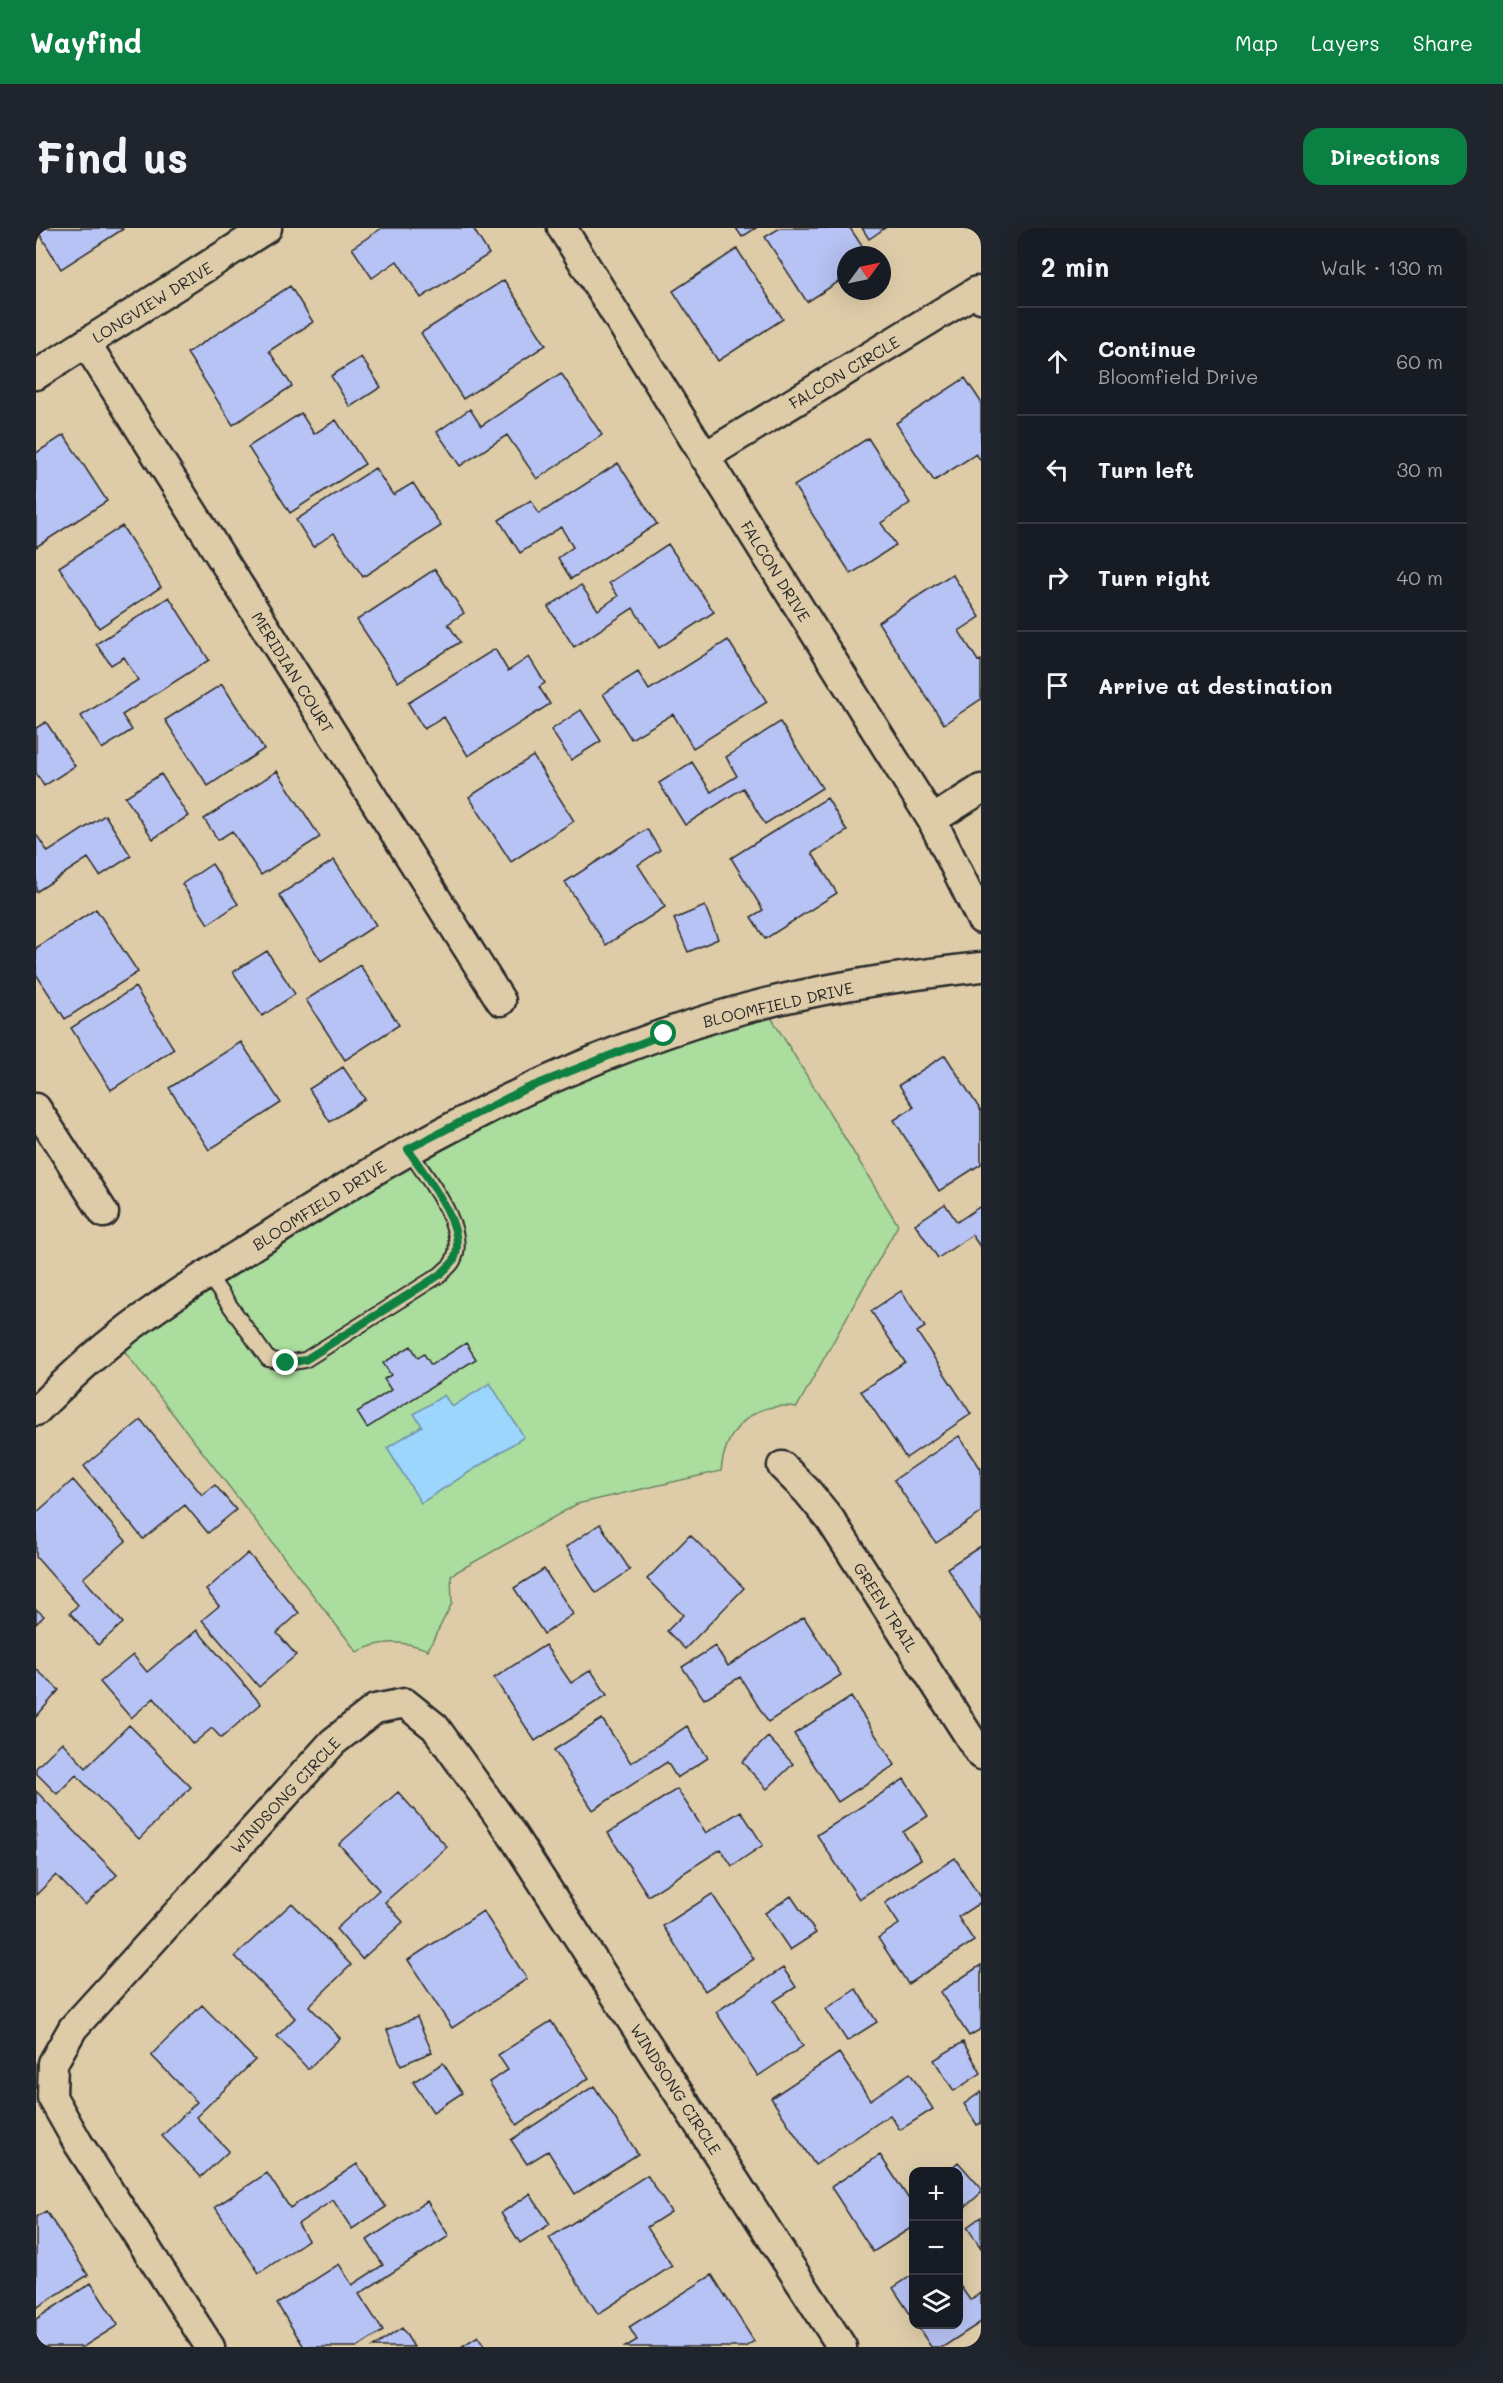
<!DOCTYPE html>
<meta charset="utf-8">
<style>
:root{--surface:#171b24;--page:#20242c;--text:#f1f3f6;--muted:#9ea1a6;--line:#363941;--accent:#0b8043}
body{margin:0;font-family:Mali,sans-serif;background:var(--page);color:var(--text)}
.controls{position:absolute;right:18px;bottom:18px;display:grid;overflow:hidden;border-radius:12px;box-shadow:0 6px 24px #0002}
.controls button{width:54px;height:54px;display:grid;place-items:center;padding:0;border:0;border-bottom:2px solid var(--line);background:var(--surface);color:var(--text);font:30px sans-serif}
.compass{position:absolute;left:801px;top:18px;width:54px;height:54px;border-radius:50%;background:var(--surface);box-shadow:0 6px 24px #0002;rotate:57deg}
.stop{position:absolute;width:18px;height:18px;margin:-14px;border:4px solid #0b8043;border-radius:50%;background:#fff}
.stop.end{background:#0b8043;border-color:#fff;box-shadow:0 2px 6px #0008}
.list{margin:0;padding:0;list-style:none}
h2{display:flex;justify-content:space-between;align-items:center;height:78px;margin:0;padding:0 24px;font-size:26px}
h2 small{font-size:20px;font-weight:400;color:var(--muted)}
.list li{display:grid;grid-template-columns:39px 1fr auto;gap:18px;align-items:center;box-sizing:border-box;height:108px;padding:0 24px;border-top:2px solid var(--line)}
.list b{display:block;font-size:22px;white-space:nowrap}
.list p{margin:0;font-size:20px;white-space:nowrap;color:var(--muted)}
.list em{font-size:20px;font-style:normal;color:var(--muted)}
.icon{flex:none;width:33px;height:33px;fill:none;stroke:currentColor;stroke-width:2;stroke-linecap:round;stroke-linejoin:round}
.map{position:relative;flex:none;width:945px;height:2119px;overflow:hidden;border-radius:18px}
header{display:flex;align-items:center;gap:36px;box-sizing:border-box;height:84px;padding:0 30px;background:var(--accent);color:#fff}
header strong{font-size:28px}
nav{display:flex;gap:33px;margin-inline-start:auto;font-size:21px}
.intro{display:flex;align-items:center;justify-content:space-between;box-sizing:border-box;height:144px;padding:0 36px}
h1{margin:0;font-size:42px}
.button{padding:15px 27px;border-radius:18px;background:var(--accent);color:#fff;font-size:21px;font-weight:700}
main{display:flex;gap:36px;padding:0 36px}
aside{flex:1;background:var(--surface);border-radius:18px;box-shadow:0 6px 24px #0002}
.map>svg:first-child{display:block}
</style>
<header>
<strong>Wayfind</strong>
<nav><a>Map</a><a>Layers</a><a>Share</a></nav>
</header>
<div class="intro"><h1>Find us</h1><a class="button">Directions</a></div>
<main>
<div class="map">
<svg width="945" height="2119" viewBox="0 0 945 2119">
<rect width="100%" height="100%" fill="#decca9"/>
<filter id="ink" filterUnits="userSpaceOnUse"><feTurbulence type="fractalNoise" baseFrequency=".0167" numOctaves="2"/><feDisplacementMap in="SourceGraphic" scale="12" xChannelSelector="R" yChannelSelector="G"/><feConvolveMatrix kernelMatrix="1 2 1 2 8 2 1 2 1" color-interpolation-filters="sRGB"/></filter>
<g filter="url(#ink)">
<path fill="#abdd9e" stroke="#6b8464" stroke-width="1.5" d="M727,776L862,997L761,1179C718,1172 689,1201 685,1243L541,1276L415,1347L416,1375L392,1422C367,1412 345,1412 321,1424L79,1111L372,921Z"/>
<path fill="#9dd6fd" stroke="#6f92a9" stroke-width="1.5" d="M454,1155L488,1209L385,1275L351,1220L386,1198L378,1186L408,1167L416,1179Z"/>
<path fill="#b7c3f4" stroke="#2b2b2b" stroke-width="1.5" d="M0,0H86L87,1L25,41Z
M346,0H437L453,26L385,70L361,33L336,50L316,20Z
M700,0H720L706,9Z
M744,0H814L832,27H810V49L771,74L729,9Z
M826,0H849L833,11Z
M701,21L747,91L682,133L637,63Z
M468,52L510,117L427,171L385,105Z
M254,58L277,94L233,123L256,158L197,197L151,125Z
M325,129L345,159L314,179L295,148Z
M525,145L566,207L501,251L471,207L424,238L401,204L434,181L445,198Z
M929,150L945,174V233L940,226L898,253L860,195Z
M265,185L278,206L300,192L329,236L254,285L212,219Z
M28,207L71,273L0,319V225Z
M832,210L874,275L845,295L860,317L815,346L758,258Z
M582,235L621,296L535,351L522,330L537,319L525,299L484,325L463,292L495,272L503,286Z
M339,240L357,267L377,255L405,298L327,349L298,305L277,319L260,292Z
M86,298L125,359L63,400L23,339Z
M632,316L678,384L623,420L597,380L538,419L512,379L545,357L562,382L582,368L573,355Z
M399,341L428,385L412,396L424,414L362,454L321,392Z
M916,346L944,389L923,403L942,433L945,432V471L908,496L842,394Z
M133,369L173,432L86,487L96,502L66,521L45,488L102,452L88,429L75,437L60,416Z
M692,412L731,474L657,520L637,486L595,511L567,466L602,444L613,462Z
M459,421L472,443L493,429L509,455L503,459L514,476L432,528L408,489L388,501L372,475Z
M186,456L228,521L172,558L129,492Z
M545,482L565,513L535,532L515,502Z
M10,494L39,538L8,558L0,545V500Z
M744,494L786,560L729,596L707,560L649,597L623,555L656,534L675,564L701,548L690,529Z
M497,528L538,593L475,634L433,569Z
M241,543L284,609L225,647L196,603L182,612L168,591Z
M125,546L152,588L117,611L89,569Z
M791,570L811,603L776,625L801,665L729,711L715,689L727,682L695,630Z
M69,587L95,628L64,648L52,630L0,664V606L12,624Z
M611,601L624,622L602,637L629,679L570,717L529,654Z
M298,632L340,697L285,733L243,667Z
M176,636L202,676L172,696L146,656Z
M669,678L682,711L652,724L638,691Z
M60,681L102,744L29,791L0,746V720Z
M231,723L259,766L226,788L197,744Z
M324,737L363,797L309,832L270,772Z
M99,759L138,821L75,862L35,800Z
M205,814L245,875L173,922L133,860Z
M909,827L945,883V936L903,963L858,892L878,879L863,857Z
M307,839L329,871L294,894L273,861Z
M909,976L921,994L945,978V1020L936,1007L902,1030L879,996Z
M865,1063L889,1099L881,1104L935,1186L870,1230L825,1163L869,1134L835,1083Z
M430,1115L440,1131L331,1200L321,1184L355,1162L348,1151L355,1147L347,1135L375,1118L382,1130L388,1126L395,1137Z
M105,1192L166,1267L179,1257L200,1282L172,1305L149,1277L107,1311L48,1238Z
M923,1208L945,1241V1285L900,1315L858,1252Z
M37,1252L90,1313L47,1350L87,1395L62,1417L34,1385L42,1377L0,1329V1285Z
M564,1296L594,1342L560,1365L530,1319Z
M654,1307L708,1360L649,1421L631,1403L647,1387L611,1351Z
M945,1318V1393L911,1340Z
M212,1325L263,1385L241,1405L260,1427L223,1459L166,1392L183,1378L170,1362Z
M508,1341L537,1386L508,1406L478,1360Z
M0,1381L8,1388L0,1396Z
M768,1389L805,1447L732,1494L704,1449L668,1471L646,1439L679,1418L692,1438Z
M161,1402L225,1476L185,1510L176,1500L157,1516L118,1470L95,1490L64,1454L97,1427L111,1444Z
M509,1417L535,1455L555,1442L571,1467L499,1513L458,1450Z
M0,1441L23,1462L0,1489Z
M815,1469L859,1537L802,1574L758,1506Z
M566,1491L595,1535L651,1498L672,1530L641,1550L631,1534L557,1582L518,1522Z
M93,1497L155,1559L103,1611L40,1547L21,1566L0,1545V1540L26,1514L50,1540Z
M732,1509L757,1536L731,1561L706,1534Z
M868,1551L892,1588L867,1604L885,1631L823,1671L781,1607Z
M641,1561L670,1605L705,1583L727,1617L696,1638L685,1621L612,1668L572,1605Z
M0,1563L81,1647L49,1677L20,1647L0,1667Z
M362,1564L411,1619L349,1674L367,1694L326,1731L300,1701L343,1662L303,1616Z
M919,1630L945,1671V1674L922,1689L938,1713L872,1756L842,1710L863,1696L849,1675Z
M676,1666L718,1731L669,1763L627,1698Z
M755,1668L780,1705L754,1722L729,1685Z
M256,1675L315,1737L273,1778L304,1810L272,1841L241,1808L259,1790L199,1728Z
M447,1683L491,1751L416,1800L372,1732Z
M945,1737V1801L933,1808L904,1764Z
M747,1740L760,1759L738,1773L767,1818L722,1848L680,1784Z
M820,1761L841,1794L811,1813L790,1781Z
M166,1777L219,1832L160,1889L193,1923L165,1949L126,1908L161,1874L115,1827Z
M381,1789L396,1824L365,1837L351,1802Z
M515,1793L553,1850L481,1897L453,1854L472,1842L462,1827Z
M927,1814L945,1845L918,1863L898,1832Z
M803,1825L834,1872L874,1845L897,1881L864,1902L854,1887L779,1937L735,1870Z
M407,1835L426,1865L397,1884L377,1854Z
M558,1858L602,1926L539,1966L512,1923L491,1936L475,1912Z
M945,1864V1895L941,1897L928,1876Z
M844,1927L878,1979V1998L837,2024L795,1959Z
M922,1934L945,1960V1965L922,1985V1944H911Z
M321,1936L350,1979L316,2001L297,1972L262,1996L272,2012L223,2045L179,1979L231,1945L254,1980Z
M611,1947L635,1984L611,1999L636,2038L562,2086L513,2010Z
M494,1966L514,1996L484,2015L465,1985Z
M391,1973L413,2008L323,2066L347,2103L322,2119H268L241,2076L303,2036L316,2057L347,2037L331,2012Z
M10,1983L52,2047L0,2080V1989Z
M945,1989V2020L931,1999Z
M878,2046V2092L857,2060Z
M676,2047L718,2113L709,2119H589L601,2112L593,2099Z
M55,2055L82,2097L47,2119H0V2091Z
M922,2055L934,2072L945,2065V2094L907,2119H895L880,2096H922Z
M366,2100L378,2119H337Z
M442,2108L449,2119H425Z"/>
<g fill="none" stroke-linecap="round" stroke-linejoin="round">
<defs>
<path id="service" d="M172,1047L232,1131L250,1135L269,1132L405,1046C408,1042 415,1038 417,1033C434,1001 389,948 372,921"/>
<path id="minor" d="M526,0L896,592L945,691
M50,115L465,773
M0,147L231,0
M668,229L941,63L945,70
M896,592L945,561
M0,880L68,985
M0,1183C25,1158 51,1133 79,1111C127,1072 182,1040 234,1007C374,916 522,836 683,788C768,762 857,749 945,739
M746,1238L771,1263L794,1291L945,1527
M174,2119L42,1915L16,1869L17,1835L37,1800L297,1514L339,1481L369,1475L399,1499L475,1605L806,2119"/>
</defs>
<use href="#service" stroke="#2b2b2b" stroke-width="18"/>
<use href="#minor" stroke="#2b2b2b" stroke-width="33"/>
<use href="#service" stroke="#decca9" stroke-width="14"/>
<use href="#minor" stroke="#decca9" stroke-width="28"/>
</g>
</g>
<g fill="none" stroke-linecap="round" stroke-linejoin="round" filter="url(#ink)">
<path stroke="#0b8043" stroke-width="8" d="M250,1135L269,1132L405,1046C408,1042 415,1037 418,1032C433,999 389,948 372,921L487,862L628,806"/>
</g>
<g text-anchor="middle" dominant-baseline="central" stroke-width="4.5" stroke-linejoin="round" paint-order="stroke">
<g font-size="16" fill="#2b2b2b" stroke="#decca9">
<text transform="translate(116 74) rotate(-32)">LONGVIEW DRIVE</text>
<text transform="translate(808 144) rotate(-31)">FALCON CIRCLE</text>
<text transform="translate(740 343) rotate(58)">FALCON DRIVE</text>
<text transform="translate(257 444) rotate(58)">MERIDIAN COURT</text>
<text transform="translate(742 776) rotate(-13)">BLOOMFIELD DRIVE</text>
<text transform="translate(283 977) rotate(-32)">BLOOMFIELD DRIVE</text>
<text transform="translate(850 1379) rotate(57)">GREEN TRAIL</text>
<text transform="translate(249 1567) rotate(-47)">WINDSONG CIRCLE</text>
<text transform="translate(640 1861) rotate(57)">WINDSONG CIRCLE</text>
</g>
</g>
</svg>
<div class="controls">
<button>+</button>
<button>−</button>
<button><svg class="icon" aria-label="layers" viewBox="0 0 24 24"><path d="M12 4l9 5-9 5-9-5zM3 14l9 5 9-5"/></svg></button>
</div>
<svg class="compass" viewBox="-18 -18 36 36"><path d="M0-13l5 13h-10z" fill="#e53935"/><path d="M0 13l5-13h-10z" fill="#9ea1a6"/></svg>
<div class="stop" style="left:628px;top:806px"></div>
<div class="stop end" style="left:250px;top:1135px"></div>
</div>
<aside>
<h2>2 min<small>Walk · 130 m</small></h2>
<ul class="list">
<li><svg class="icon" aria-label="ahead" viewBox="0 0 24 24"><path d="M12 20V5M6 11l6-6 6 6"/></svg><div><b>Continue</b><p>Bloomfield Drive</p></div><em>60 m</em></li>
<li><svg class="icon" aria-label="left" viewBox="0 0 24 24"><path d="M17 20v-9H6M10 6l-5 5 5 5"/></svg><div><b>Turn left</b></div><em>30 m</em></li>
<li><svg class="icon" aria-label="right" viewBox="0 0 24 24"><path d="M7 20v-9h11M14 6l5 5-5 5"/></svg><div><b>Turn right</b></div><em>40 m</em></li>
<li><svg class="icon" aria-label="arrive" viewBox="0 0 24 24"><path d="M6 21V4h12l-3 4 3 4H6"/></svg><div><b>Arrive at destination</b></div></li>
</ul>
</aside>
</main>
